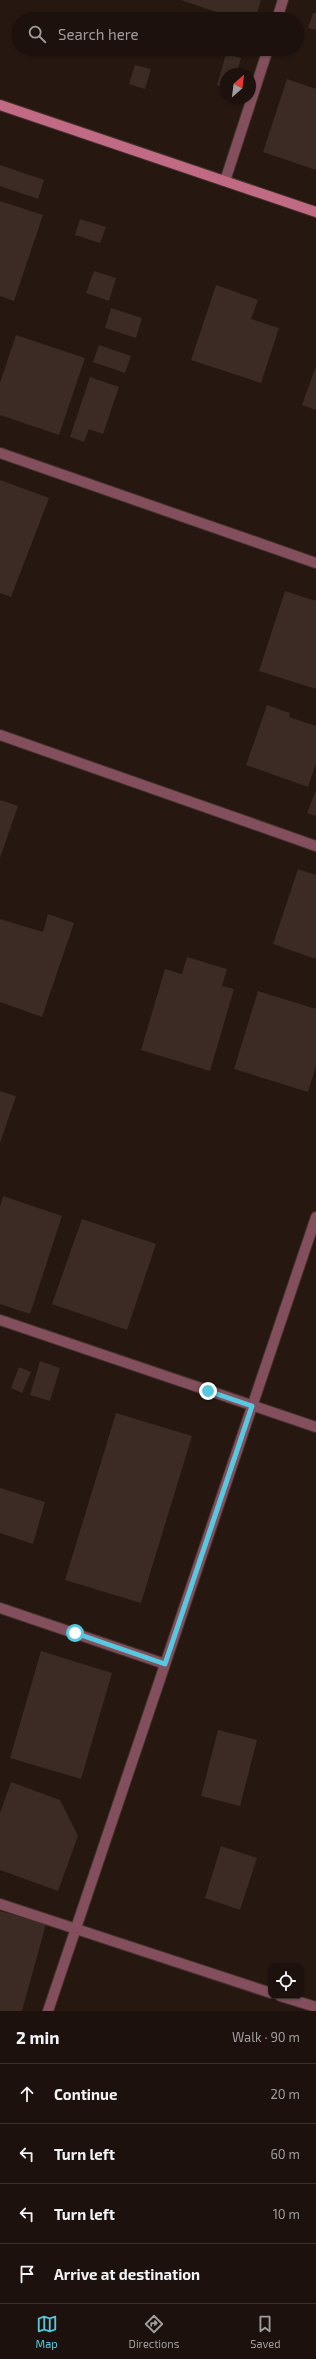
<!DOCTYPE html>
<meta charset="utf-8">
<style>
:root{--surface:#1c110d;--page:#291f1b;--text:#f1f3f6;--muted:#a09d9d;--line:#3a312e;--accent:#56c9e0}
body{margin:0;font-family:"Exo 2",sans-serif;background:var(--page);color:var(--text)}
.controls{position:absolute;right:12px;bottom:12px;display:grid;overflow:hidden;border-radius:8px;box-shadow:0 1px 3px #0004}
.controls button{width:36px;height:36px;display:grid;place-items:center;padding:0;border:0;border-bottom:1px solid var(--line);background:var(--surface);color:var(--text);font:20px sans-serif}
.compass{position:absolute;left:220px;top:68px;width:36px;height:36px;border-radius:50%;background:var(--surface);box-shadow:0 1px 3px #0004;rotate:28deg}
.stop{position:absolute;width:12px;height:12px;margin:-9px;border:3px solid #56c9e0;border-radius:50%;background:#fff}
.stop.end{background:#56c9e0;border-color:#fff;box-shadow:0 1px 4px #0008}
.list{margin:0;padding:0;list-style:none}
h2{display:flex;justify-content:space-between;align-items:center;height:52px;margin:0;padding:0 16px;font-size:17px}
h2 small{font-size:13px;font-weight:400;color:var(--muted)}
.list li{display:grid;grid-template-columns:26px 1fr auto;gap:12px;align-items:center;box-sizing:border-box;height:60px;padding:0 16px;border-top:1px solid var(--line)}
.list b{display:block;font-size:15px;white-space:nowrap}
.list em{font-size:13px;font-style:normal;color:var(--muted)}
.icon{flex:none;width:22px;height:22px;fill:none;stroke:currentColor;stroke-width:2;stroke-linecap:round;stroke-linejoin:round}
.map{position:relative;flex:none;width:316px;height:2011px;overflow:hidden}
.search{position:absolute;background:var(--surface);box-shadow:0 1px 3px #0004;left:12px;right:12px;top:12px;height:44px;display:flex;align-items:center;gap:10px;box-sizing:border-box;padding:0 14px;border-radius:22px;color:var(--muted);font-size:15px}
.sheet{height:292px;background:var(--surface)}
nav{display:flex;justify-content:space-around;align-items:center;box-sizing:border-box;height:56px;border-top:1px solid var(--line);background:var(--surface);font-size:11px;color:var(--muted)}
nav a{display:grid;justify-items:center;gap:2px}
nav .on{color:var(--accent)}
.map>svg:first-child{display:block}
</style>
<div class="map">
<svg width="316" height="2011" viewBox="0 0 316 2011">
<rect width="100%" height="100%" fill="#261711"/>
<path fill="#3b2b24" d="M181,0H261L255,19H237Z
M313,13H316V30L308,28Z
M226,54L241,58L236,74H226V88L217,85Z
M135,65L151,69L145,89L129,84Z
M287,79L316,89V170L263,152Z
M0,165L44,180L38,199L0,186Z
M0,201L43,215L14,301L0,296Z
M80,219L106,227L100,243L75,235Z
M94,271L116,278L109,301L86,293Z
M216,285L258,300L251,319L279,328L261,383L191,360Z
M111,308L142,318L136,338L105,328Z
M16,335L85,358L59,435L0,415V383Z
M99,345L131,356L125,373L93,362Z
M316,366V410L302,405Z
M90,377L119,387L103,434L89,429L84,442L70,437Z
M0,480L49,498L11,597L0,593Z
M285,591L316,601V689L259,671Z
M267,705L290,713L289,717L316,726V763L308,787L246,765Z
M316,790V816L307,813Z
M0,800L18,806L0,858Z
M298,869L316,875V959L273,944Z
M48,914L74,923L42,1017L0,1002V919L43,932Z
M187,957L227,969L222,986L234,989L210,1071L141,1050L165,969L182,974Z
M258,991L316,1009V1066L308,1092L234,1069Z
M0,1091L16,1096L0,1143Z
M3,1196L62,1216L30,1314L0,1304V1207Z
M82,1219L156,1244L127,1330L52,1304Z
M40,1361L60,1368L50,1401L30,1395Z
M19,1367L31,1372L22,1393L11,1388Z
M116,1413L192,1436L141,1603L65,1580Z
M0,1488L45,1502L33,1544L0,1533Z
M41,1651L112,1673L81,1779L10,1758Z
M218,1730L257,1740L240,1806L201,1796Z
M11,1782L60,1800L78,1836L58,1891L0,1870V1813Z
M221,1846L257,1858L240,1910L205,1898Z
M0,1911L46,1924L22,2011H0Z"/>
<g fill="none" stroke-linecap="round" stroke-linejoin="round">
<defs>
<path id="street" d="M277,19L283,0
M225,181L268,49
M0,453L316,563
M0,735L316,846
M0,1320L316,1427
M0,1608L165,1664
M0,1904L271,1993
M280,1996L316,2007
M48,2011L316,1217"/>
<path id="secondary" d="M0,105L316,212"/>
</defs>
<use href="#street" stroke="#42332e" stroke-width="12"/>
<use href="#secondary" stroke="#42332e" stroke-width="12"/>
<use href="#street" stroke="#844f5d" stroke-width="10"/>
<use href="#secondary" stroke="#c06b83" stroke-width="10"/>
</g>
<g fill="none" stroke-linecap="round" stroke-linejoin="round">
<path stroke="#56c9e0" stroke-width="5" d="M75,1633L165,1664L252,1406L208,1391"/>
</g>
</svg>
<div class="controls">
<button><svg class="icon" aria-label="locate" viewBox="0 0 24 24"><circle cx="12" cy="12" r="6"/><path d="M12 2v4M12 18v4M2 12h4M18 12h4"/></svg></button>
</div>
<svg class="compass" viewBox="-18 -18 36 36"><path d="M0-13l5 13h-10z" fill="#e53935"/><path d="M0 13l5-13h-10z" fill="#a09d9d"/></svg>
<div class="stop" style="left:75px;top:1633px"></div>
<div class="stop end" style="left:208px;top:1391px"></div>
<div class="search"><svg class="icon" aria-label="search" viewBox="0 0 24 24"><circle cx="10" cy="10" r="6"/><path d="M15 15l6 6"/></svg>Search here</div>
</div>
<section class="sheet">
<h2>2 min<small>Walk · 90 m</small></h2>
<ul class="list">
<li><svg class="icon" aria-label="ahead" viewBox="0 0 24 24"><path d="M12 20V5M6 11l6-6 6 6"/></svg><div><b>Continue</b></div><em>20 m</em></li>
<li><svg class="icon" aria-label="left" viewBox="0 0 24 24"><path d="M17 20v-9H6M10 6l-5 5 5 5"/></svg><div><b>Turn left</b></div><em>60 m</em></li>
<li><svg class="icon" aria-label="left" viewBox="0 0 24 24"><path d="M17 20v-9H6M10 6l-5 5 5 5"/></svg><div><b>Turn left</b></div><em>10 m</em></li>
<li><svg class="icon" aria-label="arrive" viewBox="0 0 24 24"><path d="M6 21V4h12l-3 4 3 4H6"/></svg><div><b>Arrive at destination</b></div></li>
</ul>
</section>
<nav>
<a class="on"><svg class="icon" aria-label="map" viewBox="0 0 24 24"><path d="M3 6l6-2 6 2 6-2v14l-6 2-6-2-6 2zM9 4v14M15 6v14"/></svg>Map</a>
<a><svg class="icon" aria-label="directions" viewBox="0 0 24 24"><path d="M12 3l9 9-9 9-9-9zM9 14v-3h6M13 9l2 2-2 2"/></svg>Directions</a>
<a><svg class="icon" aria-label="saved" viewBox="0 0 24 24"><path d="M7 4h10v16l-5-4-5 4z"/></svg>Saved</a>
</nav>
